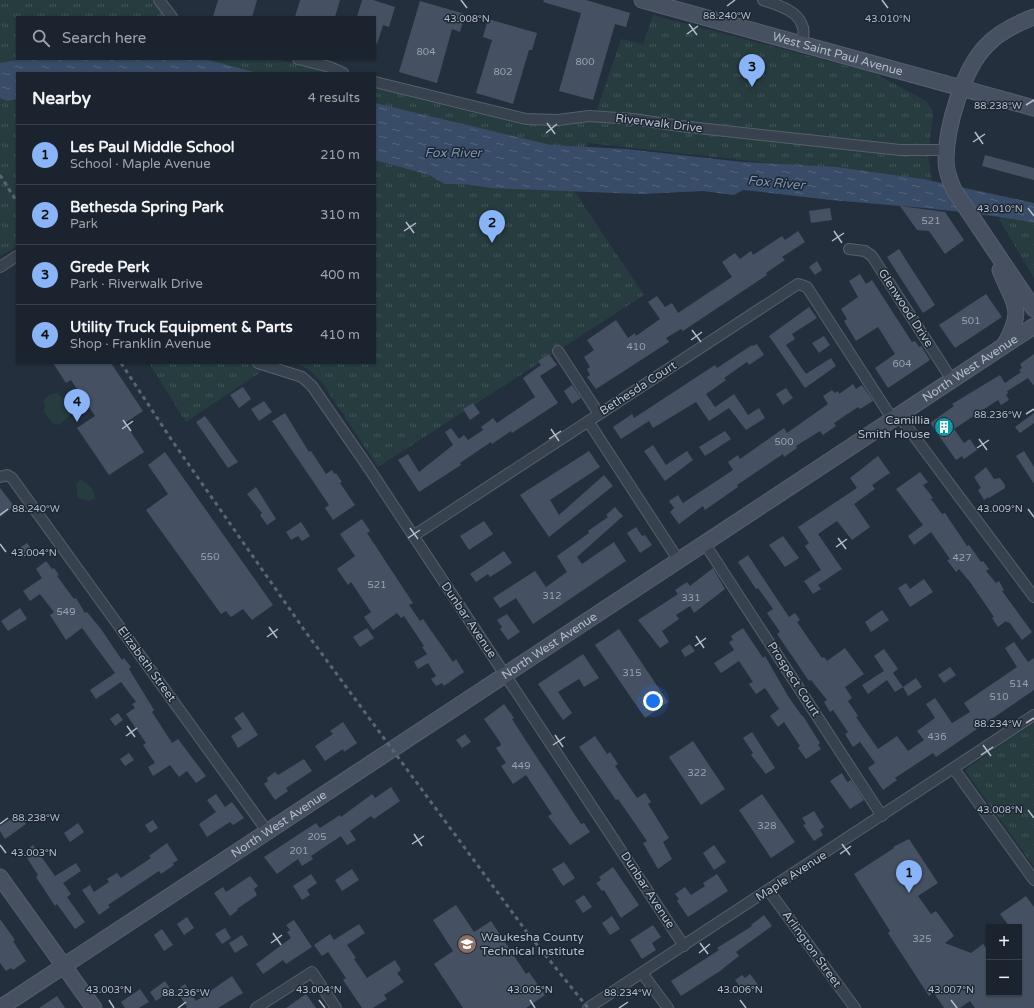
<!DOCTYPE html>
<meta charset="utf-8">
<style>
:root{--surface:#1b232e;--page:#242b36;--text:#f1f3f6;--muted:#a0a4aa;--line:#39404a;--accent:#8ab4f8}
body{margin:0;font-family:"Varela Round",sans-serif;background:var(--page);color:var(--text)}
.controls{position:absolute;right:12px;bottom:12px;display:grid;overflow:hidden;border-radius:0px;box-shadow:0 1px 3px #0004}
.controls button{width:36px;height:36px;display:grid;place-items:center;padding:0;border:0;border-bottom:1px solid var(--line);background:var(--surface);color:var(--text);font:20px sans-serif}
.you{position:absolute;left:653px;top:701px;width:14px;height:14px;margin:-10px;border:3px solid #fff;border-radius:50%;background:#1a73e8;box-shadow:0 0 0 6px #1a73e833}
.badge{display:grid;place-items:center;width:26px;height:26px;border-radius:50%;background:var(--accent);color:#111;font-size:13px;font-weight:700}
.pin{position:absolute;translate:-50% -33px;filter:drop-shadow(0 1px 2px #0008)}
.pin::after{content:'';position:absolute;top:21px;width:14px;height:12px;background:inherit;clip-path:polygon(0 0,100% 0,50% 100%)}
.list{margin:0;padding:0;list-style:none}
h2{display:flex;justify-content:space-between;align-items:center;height:52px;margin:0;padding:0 16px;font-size:17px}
h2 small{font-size:13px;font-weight:400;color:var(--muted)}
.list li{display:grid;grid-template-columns:26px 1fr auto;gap:12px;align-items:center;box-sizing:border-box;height:60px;padding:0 16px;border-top:1px solid var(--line)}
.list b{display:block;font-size:15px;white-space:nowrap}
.list p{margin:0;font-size:13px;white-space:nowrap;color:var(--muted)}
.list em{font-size:13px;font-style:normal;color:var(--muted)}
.icon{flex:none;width:22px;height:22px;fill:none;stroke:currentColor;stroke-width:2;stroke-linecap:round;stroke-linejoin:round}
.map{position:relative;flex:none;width:1034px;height:1008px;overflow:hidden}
.search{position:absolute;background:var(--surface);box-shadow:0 1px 3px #0004;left:16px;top:16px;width:360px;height:44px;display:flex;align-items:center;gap:10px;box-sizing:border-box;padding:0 14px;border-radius:0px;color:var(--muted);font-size:15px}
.panel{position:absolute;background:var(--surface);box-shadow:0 1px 3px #0004;left:16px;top:72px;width:360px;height:292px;border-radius:0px}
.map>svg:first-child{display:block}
</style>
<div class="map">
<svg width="1034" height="1008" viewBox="0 0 1034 1008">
<defs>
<pattern id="park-tufts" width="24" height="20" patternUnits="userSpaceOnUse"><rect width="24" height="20" fill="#263c3f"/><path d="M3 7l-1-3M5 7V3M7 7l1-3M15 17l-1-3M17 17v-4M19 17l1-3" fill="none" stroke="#435659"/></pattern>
<pattern id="water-ripples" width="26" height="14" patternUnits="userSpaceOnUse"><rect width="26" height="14" fill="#394c67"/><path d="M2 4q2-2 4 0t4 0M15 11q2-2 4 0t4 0" fill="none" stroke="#53647b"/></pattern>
</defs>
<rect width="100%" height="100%" fill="#242f3e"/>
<path fill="#263c3f" d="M57,393L74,408L75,411L59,425L52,423L43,410L46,407L43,402C46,395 51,394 57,393Z
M80,480C87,481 95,490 95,498L89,501L78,498L76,484Z"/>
<path fill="url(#park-tufts)" d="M0,0H155L165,17H17V59H278L332,73H17V246L0,256Z
M653,15L874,73L926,101L932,110L933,116L928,155L932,181L588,143L574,191L644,295L378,467L321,381L308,369L295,363H375V85L530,124L594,119L621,39L643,44Z
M1001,217L1034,223V278L999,219Z
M149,363H267L265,369L186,422Z
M1034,723V867L966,772L967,768Z"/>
<path fill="url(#water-ripples)" d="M23,59H205L258,73H17V99L8,101L0,98V63Z
M375,103L551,145L625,149L743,162L836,167L923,179L1034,203V223C967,210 899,206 831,200C801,197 772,193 743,190L734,195L703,191L641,194L492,188L464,184H445L429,175L375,160Z"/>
<path fill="#455162" d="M218,0H257L252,17H213Z
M300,0H340L335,17H295Z
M362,0H373L395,7L389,27L383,25L377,44L375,43V17H357Z
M544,0H586L630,13L626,27L615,24L593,100L559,91L581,13L543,2Z
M420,1L465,14L460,32L452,29L437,83L399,72Z
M488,19L537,33L532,50H529L513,104L476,93L492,40L483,37Z
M985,155L1034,168V180L982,166Z
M900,206L945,212L964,240L945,254L929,231L917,230Z
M830,208L832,220L811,223L809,211Z
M798,231L805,242L782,257L785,260L766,273L767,275L683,331L681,329L666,338L669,342L596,389L587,377L590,375L587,369L590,367L584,357L594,350L587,340L616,320L628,338L635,333L636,336L660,319L648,302L657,296L665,307L672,303L678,313L732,277L722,262L735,253L740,259L751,251L753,255L782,236L785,240Z
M899,249L935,305L923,313L887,257Z
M817,261L822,270L815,275L809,267Z
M860,274L866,284L872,280L912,342L915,341L919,347L921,346L930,360L888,388L875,368L895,354L878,327L856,341L844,321L847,319L841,309L858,297L849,281Z
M986,294L1002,317L955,348L939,325Z
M809,307L817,318L792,334L795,339L786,345L806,374L831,358L836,366L805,388L769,336Z
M824,336L830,345L819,353L812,343Z
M757,344L764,355L749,365L747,362L724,378L726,380L706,394L715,407L734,394L748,415L759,408L765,418L746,430L729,408L709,421L696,402L653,428L649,421L621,439L613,427L632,414L634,418L715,365L717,368L752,345L753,346Z
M549,354L557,365L540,376L558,403L512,433L511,431L492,444L491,442L460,463L461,465L419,492L398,460L408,454L419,472L453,445L445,432L451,428L459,439L464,435L468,440L483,430L481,427L493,418L497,423L535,397L523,378L541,365L538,361Z
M1034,354V386L1028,378L1007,391L1008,393L1006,395L1009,400L1001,405L998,400L954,429L964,443L970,439L977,450L964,459L962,456L956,460L930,423L954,406L952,404L1000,375L1005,383L1021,372L1019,370L1022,368L1020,364Z
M53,363H111L143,411L125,423L144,452L109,475L77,428L95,416L71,380L66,383Z
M853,384L856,389L862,385L873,401L860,409L858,407L834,423L836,426L823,435L820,431L796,446L797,448L784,457L783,454L737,485L738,487L705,510L703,506L679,524L670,512L674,508L669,501L678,495L683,503L733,470L728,462L738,455L740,459L784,428L787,433L828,404L823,396L832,390L835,393L838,391L839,394Z
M572,385L581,398L572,404L564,391Z
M243,387L251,399L239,408L230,395Z
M786,388L793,398L783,405L776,394Z
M264,401L272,412L259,421L251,409Z
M473,403L480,413L470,420L463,409Z
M285,413L309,452L311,451L326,474L332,470L334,474L336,473L342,482L340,483L355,505L333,520L325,508L329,505L272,421Z
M1034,413V423L1020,433L1015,427Z
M205,416L238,462L228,468L196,422Z
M725,431L731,439L705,456L699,447Z
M653,445L666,465L687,451L693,460L665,481L644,451Z
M589,451L600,467L550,500L559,515L604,475L613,486L549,537L520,495Z
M1024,451L1034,467V484L1016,456Z
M165,452L273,605L252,620L243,609L231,617L226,611L221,614L146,510L168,494L148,465Z
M878,456L890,473L872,485L875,489L854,504L870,527L852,540L837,521L818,534L842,569L818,585L821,589L813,594L804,581L821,570L805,546L809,543L798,527L857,488L850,478Z
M986,467L994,479L1000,478L1005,485V488L989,498L988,497L984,500L978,490L981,488L974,477Z
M920,472L928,482L923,485L933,498L931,499L942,514L945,513L967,546L969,545L981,562L983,561L989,569L986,571L996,583L999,581L1004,590L1002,591L1032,632L1022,640L1009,622L1008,623L1006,621L998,627L992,618L994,617L970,582L959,569L956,572L947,560L950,559L931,532L914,545L908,536L923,525L896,489Z
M256,487L276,519L267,525L260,515L262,513L247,494Z
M0,488L14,506L0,517Z
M615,507L623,516L577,557L582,564L614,542L626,561L533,624L516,598L500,608L493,598L535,571L546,587L567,572L557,556L589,533L588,531L608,517L606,515Z
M362,519L370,531L367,533L413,603L409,605L420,621L423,619L453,662L456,659L464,672L444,686L442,683L436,686L431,679L436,676L428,663L418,669L414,662L427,654L422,647L424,646L404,616L401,618L397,613L373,630L364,617L371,612L351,582L348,585L337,569L355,556L340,534Z
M484,521L493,534L469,550L460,536Z
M301,522L310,536L302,541L298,536L291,540L286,532Z
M636,527L642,536L645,535L652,545L640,553L627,533Z
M783,536L799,558L785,567L769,545Z
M27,543L33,551L24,558L18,549Z
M504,551L512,563L490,577L488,574L476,582L470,574Z
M748,555L789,617L795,613L800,620L797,622L822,658L824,657L827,661L845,648L864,674L845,687L852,698L848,701L858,716L856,717L878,749L897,736L908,751L924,740L917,731L935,718L926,704L935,698L952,723L970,712L964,703L1017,667L1005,648L1014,642L1028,662L1034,658V690L936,757L933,753L895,778L897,780L883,790L868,768L875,763L860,742L853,747L845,734L848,732L833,710L830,712L824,702L827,700L811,680L809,681L777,634L780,632L767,613L773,609L758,588L756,589L738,562Z
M46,561L52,569L54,568L59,575L57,576L74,599L76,598L85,613L87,612L101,629L122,660L124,658L131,667L129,669L154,710L152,712L172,743L178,739L206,776L196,783L187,771L179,777L170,765L153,776L148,767L155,763L143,745L146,743L126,714L135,708L132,704L136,702L121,682L96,699L90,690L115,673L82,628L66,640L50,615L54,612L40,594L30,601L23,591L42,578L36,569Z
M713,568L725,589L694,613L690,606L676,615L679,619L662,631L669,642L660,648L638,620L678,594L675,590L687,582L690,586Z
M924,579L933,592L910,607L898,588L906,583L910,589Z
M20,608L27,619L8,631L1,621Z
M882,610L889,620L871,632L865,622Z
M507,614L520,632L508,640L500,629L502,627L497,620Z
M367,628L374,638L360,647L353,637Z
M743,628L763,658L765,656L788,696L802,716H803L820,743L818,745L821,749L806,759L798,748L800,746L784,722L778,727L770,716L779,709L765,688L756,694L749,684L753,682L739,661L721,673L714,663L734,650L729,642L733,640L731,636Z
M619,629L668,702L645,718L595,645Z
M690,644L695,651L685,657L681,650Z
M884,649L898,669L893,673L903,687L895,692L887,680L868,694L862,685L884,671L874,656Z
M583,654L599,678L584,687L579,679L558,692L572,713L563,720L538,684Z
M950,667L956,675L944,683L938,675Z
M916,678L922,687L908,696L903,687Z
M504,704L514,718L512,719L530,747L581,824L584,823L590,832L570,845L548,816L552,814L526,775L513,784L501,766L506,763L496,748L501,745L500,742L484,719Z
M243,712L258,735L238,748L231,736L242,729L234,718Z
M118,713L123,720L115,726L110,719Z
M343,722L357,743L344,752L343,749L325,761L315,746L333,734L330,731Z
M752,732L775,768L766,774L751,755L753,753L743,738Z
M465,734L471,742L462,748L456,740Z
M595,736L607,754L610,752L618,764L615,766L637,798L645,793L651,802L648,804L669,838L663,842L672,859L658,869L643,843L647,841L618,799L616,800L579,747Z
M693,741L725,789L701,805L669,757Z
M129,753L134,760L125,766L120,759Z
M304,759L312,771L286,788L288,791L275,800L264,784L268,781L267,778L275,772L278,775Z
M842,773L847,782L851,780L864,800L850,809L830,781Z
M391,787L400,801L374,819L371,816L350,831L356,840L347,845L341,836L311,856L313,859L302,866L298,859L277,874L264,857L316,823L320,828L340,815L341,817L372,794L375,798Z
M216,794L225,807L232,802L244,818L233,825L230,822L207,837L199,824L216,812L207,800Z
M762,794L795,842L771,858L739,810Z
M814,811L824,827L820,830L823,835L814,841L803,825L806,824L802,818Z
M19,814L26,824L5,839L0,831V826Z
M153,820L158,828L150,833L145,825Z
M78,823L84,832L70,842L64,833Z
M909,839L938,883L918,896L931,914L936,911L954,936L945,943L971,953L983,944L989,951V993H1019V927H1010L1000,914L1026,896L1034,907V1008H975L970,1001L960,1008H944L934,993L929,996L888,933L890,931L854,874L894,848L893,847Z
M167,843L178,860L173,863L174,865L161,874L159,871L108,905L110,907L99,915L82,890L90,885L94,892L109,882L107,879L117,873L121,878L151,858L149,856Z
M33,845L55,876L76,863L81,871L63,883L71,894L67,897L85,922L75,929L57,904L55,906L36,877L38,875L27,858L31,856L26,850Z
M714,845L726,862L714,870L703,853Z
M564,862L575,878L563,886L552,869Z
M613,867L639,905L621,918L604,890L602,891L596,883L601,880L599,877Z
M352,869L359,880L342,891L335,880Z
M311,874L317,883L307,890L310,895L302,900L293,886Z
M717,874L728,891L688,917L677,901L679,899L675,894L685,887L691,895L705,886L703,883Z
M250,876L258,886L254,889L257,895L237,909L238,910L230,916L214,893L223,887L226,892Z
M584,895L592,907L583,913L575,901Z
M456,905L474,932L491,921L526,974L529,972L545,995L526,1008H463L434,964L453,951L433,920Z
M764,915L772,926L736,952L739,956L720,971L681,996L671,981L719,950L717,948L752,926L751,925Z
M612,916L620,929L610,935L602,923Z
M187,917L194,928L184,935L177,924Z
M0,919L15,940L13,941L26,961L13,970L11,968L6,971L0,963Z
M294,920L312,947L286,964L283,960L263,974L256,964L291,938L287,932L290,930L286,925Z
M359,924L365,933L347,945L356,958L354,959L367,978L395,960L401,970L397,973L404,982L384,995L387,999L373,1008H362L343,980L346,978L328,952L322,956L314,945L330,934L334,940Z
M653,925L661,937L652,943L656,950L642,959L630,940Z
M225,928L231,938L222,944L215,934Z
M162,929L173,945L164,951L154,935Z
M242,935L248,945L235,953L229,943Z
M750,974L759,986L746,995L735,980L742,975L745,978Z
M232,976L243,993L218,1008H185L187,1007L176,990L185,984L196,1001Z
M165,981L171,990L156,1001L150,992Z
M140,989L149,1002L139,1008H125L121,1002Z
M306,994L316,1008H286Z
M57,996L65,1008H39Z"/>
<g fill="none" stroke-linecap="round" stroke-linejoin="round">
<defs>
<path id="street" d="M159,0L172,17
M763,0C777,5 797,10 802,25C805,30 803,38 802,44
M298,59L330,67L343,73
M375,82L526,119L558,120L589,116L633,119L680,126L900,150H947
M849,249L865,251L872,256L952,380
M0,267L17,256
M558,351L599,414
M258,363L302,377L312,386L368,467L684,946
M899,416L1034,597
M588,421L679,561
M0,477L7,475L12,478L267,831
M413,536L798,284L807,287L893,420
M705,544L882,816
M954,769L1034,880
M769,891L855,1008
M642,973L668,1008
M256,1008L312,972L336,1008
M588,1008L1034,715"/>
<g id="secondary">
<path id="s1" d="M642,0L1034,108"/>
<path d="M1034,17C1018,23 999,32 987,45C963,69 946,127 946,161C946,171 950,181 954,190L1034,309"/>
<path d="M1000,270C1014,306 1025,307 1005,344"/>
<path d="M0,877L94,1008"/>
<path id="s2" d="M0,1008L1034,326"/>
</g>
</defs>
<use href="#street" stroke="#565f6c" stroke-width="12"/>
<use href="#secondary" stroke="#565f6c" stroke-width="17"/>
<use href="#street" stroke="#38414e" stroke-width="10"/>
<use href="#secondary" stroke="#465061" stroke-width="15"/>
<path stroke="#5a6575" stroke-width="3" stroke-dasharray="4 4" stroke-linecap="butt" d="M0,175L17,202
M121,363L173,442L305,631L526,931L588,1008"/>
</g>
<path fill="none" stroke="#b4bcc9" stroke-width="1.5" d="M461,0L467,8M882,0L888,8M727,6L735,0M689,24L697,35M687,34L698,26M1026,105L1034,100M547,123L555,134M975,132L983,144M546,133L557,124M973,142L985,134M1028,208L1034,216M406,222L414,233M404,231L416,223M834,231L842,243M832,241L844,233M692,330L701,342M691,340L702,332M1026,414L1034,409M123,420L131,431M122,429L133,421M551,429L559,441M549,439L561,431M979,439L987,450M977,448L989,440M1028,509L1034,517M0,515L8,509M410,528L418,539M408,538L420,530M838,538L846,549M0,544L6,552M836,547L847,539M269,627L277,638M696,636L704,648M267,637L278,629M695,646L706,638M1026,723L1034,718M127,726L135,737M555,735L563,747M126,736L137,728M553,745L565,737M983,745L991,756M981,755L993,747M1028,810L1034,818M0,824L8,818M414,834L422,846M412,844L424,836M842,844L850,855M0,845L6,853M840,854L851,846M273,933L281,945M271,943L282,935M700,943L708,954M699,953L710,944M109,1000L114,1008M319,1000L325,1008M530,1000L535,1008M740,1000L746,1008M951,1000L957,1008M178,1008L186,1002M619,1008L628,1002"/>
<defs>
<symbol id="building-disc" viewBox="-11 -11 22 22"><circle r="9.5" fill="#0f9aa8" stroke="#1d2633"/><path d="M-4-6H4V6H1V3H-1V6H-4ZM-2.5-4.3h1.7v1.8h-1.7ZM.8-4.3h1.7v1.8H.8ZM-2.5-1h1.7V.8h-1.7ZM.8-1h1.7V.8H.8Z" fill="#fff"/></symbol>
<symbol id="university-disc" viewBox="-11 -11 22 22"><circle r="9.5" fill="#8d6e63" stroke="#1d2633"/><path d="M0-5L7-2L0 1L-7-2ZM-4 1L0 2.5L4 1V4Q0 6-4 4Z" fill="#fff"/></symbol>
</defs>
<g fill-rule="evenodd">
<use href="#building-disc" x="933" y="416" width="22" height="22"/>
<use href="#university-disc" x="456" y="933" width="22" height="22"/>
</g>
<g text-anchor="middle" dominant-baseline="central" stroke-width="3" stroke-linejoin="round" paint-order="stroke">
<g font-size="10" fill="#98a1af">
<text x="426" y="52">804</text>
<text x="585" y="62">800</text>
<text x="503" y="72">802</text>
<text x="931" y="221">521</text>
<text x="971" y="321">501</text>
<text x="636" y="347">410</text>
<text x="902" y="364">604</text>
<text x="784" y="442">500</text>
<text x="210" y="557">550</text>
<text x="962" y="558">427</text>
<text x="377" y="585">521</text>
<text x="552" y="596">312</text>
<text x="691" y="598">331</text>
<text x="66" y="612">549</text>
<text x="632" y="673">315</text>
<text x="1019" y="684">514</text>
<text x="999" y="697">510</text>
<text x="937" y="737">436</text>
<text x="521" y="766">449</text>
<text x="697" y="773">322</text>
<text x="767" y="826">328</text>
<text x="317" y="837">205</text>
<text x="299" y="851">201</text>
<text x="922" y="939">325</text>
</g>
<g font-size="12" fill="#b4bcc9" stroke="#1d2633">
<text stroke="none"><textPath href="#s1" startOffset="203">West Saint Paul Avenue</textPath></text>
<text transform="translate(659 123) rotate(7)">Riverwalk Drive</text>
<text transform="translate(906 308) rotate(57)">Glenwood Drive</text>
<text stroke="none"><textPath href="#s2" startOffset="1162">North West Avenue</textPath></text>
<text transform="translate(638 388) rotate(-33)">Bethesda Court</text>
<text transform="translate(469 620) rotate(56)">Dunbar Avenue</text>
<text stroke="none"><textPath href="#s2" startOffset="658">North West Avenue</textPath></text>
<text transform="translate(147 664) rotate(54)">Elizabeth Street</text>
<text transform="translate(794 679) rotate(57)">Prospect Court</text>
<text stroke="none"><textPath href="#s2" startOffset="334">North West Avenue</textPath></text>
<text transform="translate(791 876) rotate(-33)">Maple Avenue</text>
<text transform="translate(648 890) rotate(57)">Dunbar Avenue</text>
<text transform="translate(812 949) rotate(54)">Arlington Street</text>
</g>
<g font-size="12" fill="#b4bcc9" stroke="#1d2633" text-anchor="end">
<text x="930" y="420">Camillia<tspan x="930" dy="14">Smith House</tspan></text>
<text x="481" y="937" text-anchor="start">Waukesha County<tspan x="481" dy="14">Technical Institute</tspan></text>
</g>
<g font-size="13" font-style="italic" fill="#7c92b1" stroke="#1d2633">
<text x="453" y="153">Fox River</text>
<text transform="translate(776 183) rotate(5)">Fox River</text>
</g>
</g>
<g font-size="10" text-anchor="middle" fill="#b4bcc9" stroke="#1d2633" stroke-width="3" stroke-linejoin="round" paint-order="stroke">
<text x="727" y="19">88.240°W</text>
<text x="467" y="22">43.008°N</text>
<text x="888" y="22">43.010°N</text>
<text x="998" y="109">88.238°W</text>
<text x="1000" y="212">43.010°N</text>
<text x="998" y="418">88.236°W</text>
<text x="36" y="512">88.240°W</text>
<text x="1000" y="512">43.009°N</text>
<text x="34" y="556">43.004°N</text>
<text x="998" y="727">88.234°W</text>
<text x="1000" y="813">43.008°N</text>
<text x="36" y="821">88.238°W</text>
<text x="34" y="856">43.003°N</text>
<text x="109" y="993">43.003°N</text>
<text x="319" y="993">43.004°N</text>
<text x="530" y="993">43.005°N</text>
<text x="740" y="993">43.006°N</text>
<text x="951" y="993">43.007°N</text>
<text x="186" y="996">88.236°W</text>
<text x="628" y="996">88.234°W</text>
</g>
</svg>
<div class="controls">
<button>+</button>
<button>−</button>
</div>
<div class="you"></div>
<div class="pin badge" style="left:909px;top:893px">1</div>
<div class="pin badge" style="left:492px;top:243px">2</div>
<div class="pin badge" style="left:752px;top:87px">3</div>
<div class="pin badge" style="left:77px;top:422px">4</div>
<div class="search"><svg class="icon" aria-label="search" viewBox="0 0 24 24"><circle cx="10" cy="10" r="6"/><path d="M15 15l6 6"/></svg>Search here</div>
<section class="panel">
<h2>Nearby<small>4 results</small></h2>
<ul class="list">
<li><span class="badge">1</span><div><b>Les Paul Middle School</b><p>School · Maple Avenue</p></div><em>210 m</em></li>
<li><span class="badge">2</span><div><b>Bethesda Spring Park</b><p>Park</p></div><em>310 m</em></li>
<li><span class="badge">3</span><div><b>Grede Perk</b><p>Park · Riverwalk Drive</p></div><em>400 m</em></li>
<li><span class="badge">4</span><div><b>Utility Truck Equipment &amp; Parts</b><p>Shop · Franklin Avenue</p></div><em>410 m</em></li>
</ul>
</section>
</div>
